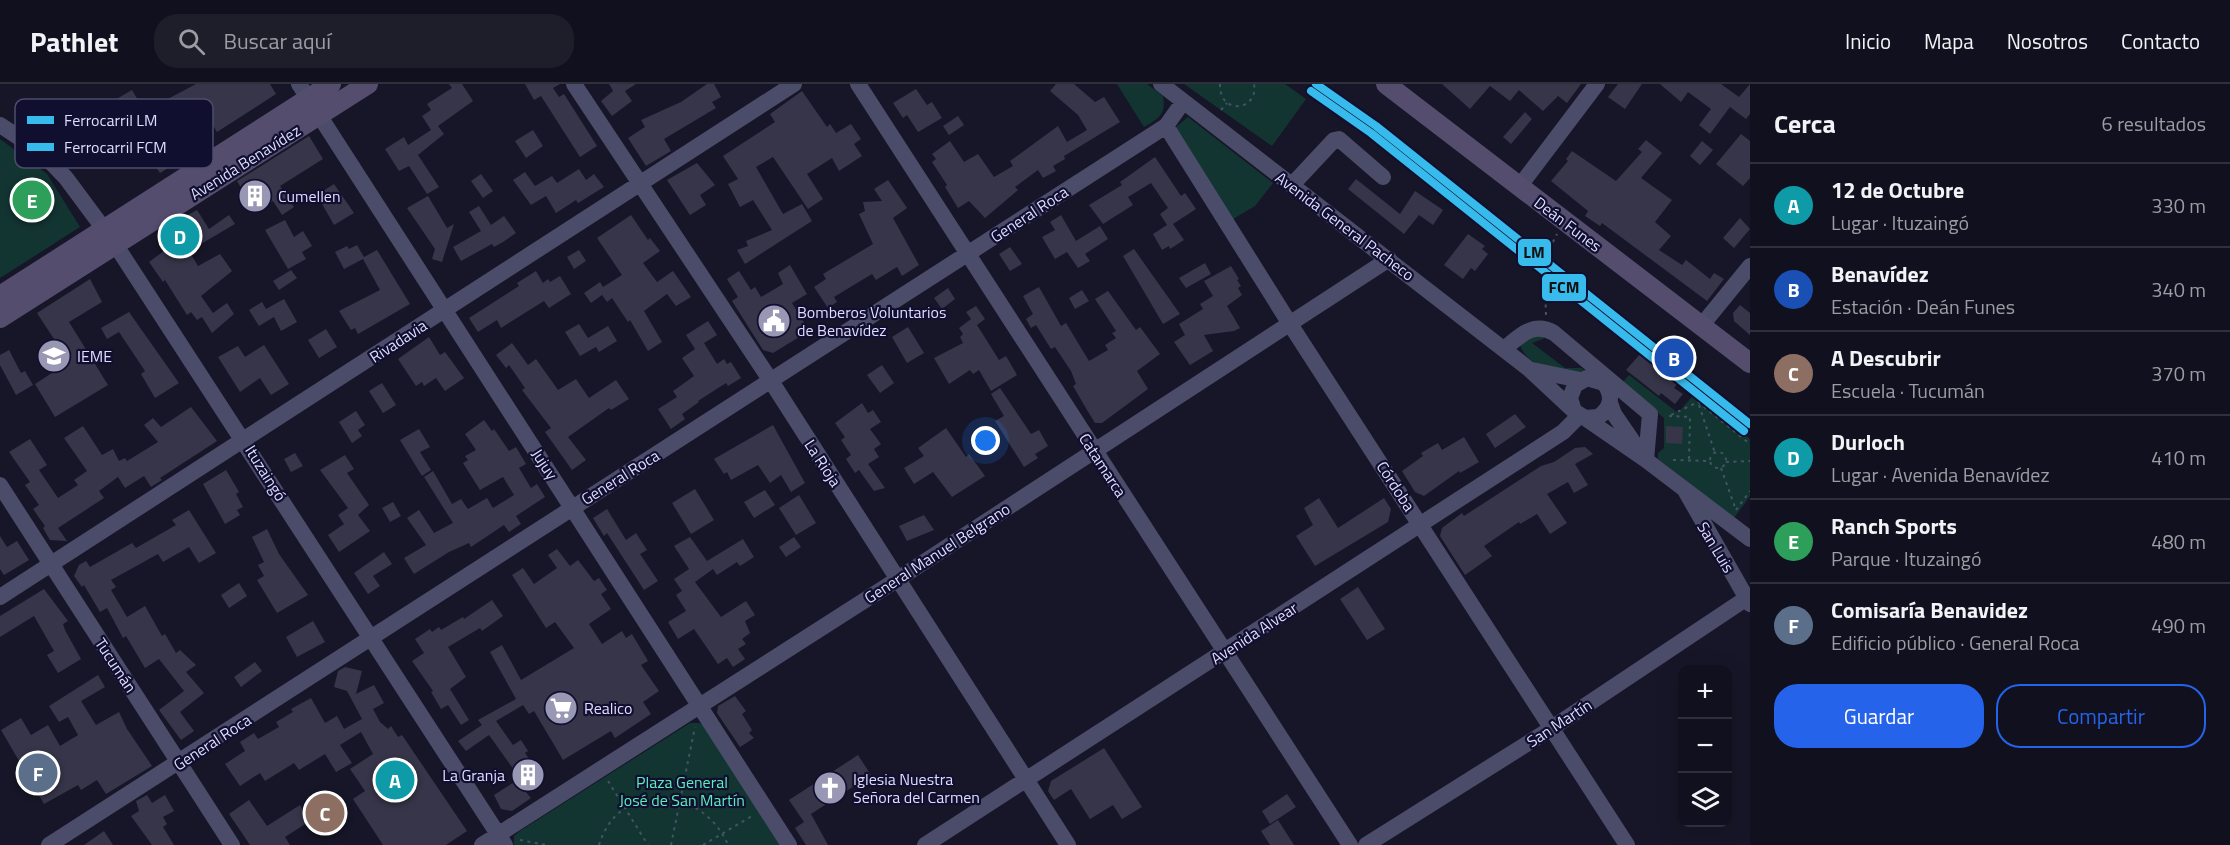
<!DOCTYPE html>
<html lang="es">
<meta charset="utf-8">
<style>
:root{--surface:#11101e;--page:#1e1e2b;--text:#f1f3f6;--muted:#9c9da4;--line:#30303c;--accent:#2563eb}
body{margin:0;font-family:"Titillium Web",sans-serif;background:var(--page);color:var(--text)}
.controls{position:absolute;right:18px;bottom:18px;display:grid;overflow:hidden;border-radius:12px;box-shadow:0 6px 24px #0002}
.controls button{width:54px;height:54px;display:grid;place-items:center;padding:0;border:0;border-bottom:2px solid var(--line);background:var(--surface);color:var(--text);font:30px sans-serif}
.you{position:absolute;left:986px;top:357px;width:21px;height:21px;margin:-15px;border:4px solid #fff;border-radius:50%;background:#1a73e8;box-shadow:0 0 0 9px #1a73e833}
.badge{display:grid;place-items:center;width:39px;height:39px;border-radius:50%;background:var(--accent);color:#fff;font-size:20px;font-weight:700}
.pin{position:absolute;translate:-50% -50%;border:3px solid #fff;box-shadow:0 2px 6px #0006}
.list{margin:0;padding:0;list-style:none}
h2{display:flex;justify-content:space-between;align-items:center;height:78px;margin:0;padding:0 24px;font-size:26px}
h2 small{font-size:20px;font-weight:400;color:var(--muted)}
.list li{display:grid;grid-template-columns:39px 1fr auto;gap:18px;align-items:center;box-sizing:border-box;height:84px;padding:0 24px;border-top:2px solid var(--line)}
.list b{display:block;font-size:22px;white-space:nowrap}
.list p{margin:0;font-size:20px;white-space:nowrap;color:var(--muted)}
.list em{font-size:20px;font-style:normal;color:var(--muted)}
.actions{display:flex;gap:12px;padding:18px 24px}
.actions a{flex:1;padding:14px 0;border:2px solid var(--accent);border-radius:24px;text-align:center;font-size:21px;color:var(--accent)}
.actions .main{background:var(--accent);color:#fff}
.icon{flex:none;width:33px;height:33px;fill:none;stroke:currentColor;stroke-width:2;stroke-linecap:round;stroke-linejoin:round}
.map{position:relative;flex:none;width:1750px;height:761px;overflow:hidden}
header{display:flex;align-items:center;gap:36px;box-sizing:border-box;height:84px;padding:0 30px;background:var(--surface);border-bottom:2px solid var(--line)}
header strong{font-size:28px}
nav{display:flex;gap:33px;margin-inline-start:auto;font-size:21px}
.search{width:420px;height:54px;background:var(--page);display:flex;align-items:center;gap:15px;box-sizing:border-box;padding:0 21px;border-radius:24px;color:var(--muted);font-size:22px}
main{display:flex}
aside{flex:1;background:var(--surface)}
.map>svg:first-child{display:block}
</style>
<header>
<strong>Pathlet</strong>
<div class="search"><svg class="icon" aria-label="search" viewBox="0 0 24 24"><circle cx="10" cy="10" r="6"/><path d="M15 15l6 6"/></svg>Buscar aquí</div>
<nav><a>Inicio</a><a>Mapa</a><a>Nosotros</a><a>Contacto</a></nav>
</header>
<main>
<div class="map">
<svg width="1750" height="761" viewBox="0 0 1750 761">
<rect width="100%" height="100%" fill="#171628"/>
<path fill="#123532" d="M1117,0H1147L1163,12C1166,30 1160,34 1144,43Z
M1184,0H1285L1306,15L1272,62Z
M1188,33L1273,99L1255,122L1233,135L1175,44Z
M0,55L47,90L80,143L0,194Z
M1537,248L1545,254L1532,259L1565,284H1581L1588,289C1564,286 1527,288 1519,258Z
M1629,291L1678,329L1695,309L1750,355V412L1734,434L1658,375V369L1664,364V334L1622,299Z
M690,639H700L705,643L782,761H514V752L520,747Z"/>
<path fill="#373549" d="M196,0H270L276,10L217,48L204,27L176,43L192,69L160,89L137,55L172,34L162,18Z
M449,0H462L473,17L438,42L444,50L418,71L439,103L427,110L409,82L399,87L385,65L404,53L408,61L431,46L422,32L431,26L427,20L452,4Z
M525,0H560L553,4L559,13L564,10L597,62L580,73L541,12L534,16Z
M609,0H636L625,7L632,17L612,32L601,17L613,7Z
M707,0H714L721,13L712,18L716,24L664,55L671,67L646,82L628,54L645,43L641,36L681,18Z
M1056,0H1074L1095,18L1104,13L1120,38L1064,72L1065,75L1053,82L1056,87L1043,94L1038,86L1015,103L1018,106L985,134L969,117L958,124L945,103L947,101L932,78L936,75L932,70L950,57L964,78L978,70L994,93L1013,82L1010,77L1058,42L1067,58L1087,46L1078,31L1050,7Z
M1442,0H1581L1567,19L1558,12L1543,27L1519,6L1510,17L1490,2L1470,25Z
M1618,0H1642L1625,25L1608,13Z
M1660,0H1721L1739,13L1750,0V30L1746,35L1730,23L1710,50L1699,41L1711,25L1688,8L1681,18Z
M916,5L927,21L932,18L942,34L918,48L907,31L903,34L893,19Z
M132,6L142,23L122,34L113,17Z
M802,7L827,43L830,40L836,49L851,40L861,55L854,60L862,72L839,87L832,74L807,90L823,115L808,125L773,73L756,83L783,130L802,120L812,137L745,180L737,166L748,162L746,157L772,146L753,116L740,123L728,100L738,95L723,72L775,38L770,30Z
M1525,28L1532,35L1511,60L1503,53Z
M958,32L964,41L949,51L943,42Z
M533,46L543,62L526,74L515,57Z
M1741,50L1750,57V94L1743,102L1716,80Z
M309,52L323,75L280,102L294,123L282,131L273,117L255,128L237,97Z
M1646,56L1662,69L1641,94L1672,116L1655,138L1671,152L1659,166L1682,181L1686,176L1710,195L1714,189L1724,195L1707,217L1602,139L1600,142L1585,132L1588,127L1551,97L1568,77L1566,75L1572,67L1616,97L1642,68L1638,65Z
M1702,57L1713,66L1700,81L1690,72Z
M1155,73L1181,112L1185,109L1196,125L1173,140L1184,156L1170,165L1169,162L1162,166L1153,150L1167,141L1160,130L1168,124L1151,99L1128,113L1133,121L1103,140L1089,121L1122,101L1120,98Z
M697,79L715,101L700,111L706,121L690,131L667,96Z
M579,85L586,96L594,90L604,103L578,119L576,116L556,129L546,112L531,121L513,96L525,88L535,102L552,92L557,99Z
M481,90L493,107L483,114L471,97Z
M1356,95L1400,130L1415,107L1443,126L1433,141L1419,131L1404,150L1348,105Z
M888,96L907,124L893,134L919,181L902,192L897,183L876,196L872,190L834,213L837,218L828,224L814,203L826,195L823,190L873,160L859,130L865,127L863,118L882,117L874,105Z
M334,100L354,129L334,141L317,111Z
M428,112L447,144L454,140L442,178L432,175L435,165L407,124Z
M479,122L491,141L504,132L516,149L503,158L494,163L492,160L461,177L453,163L481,147L469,128Z
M197,126L209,145L229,131L235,140L189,167L198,182L220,170L232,187L201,212L213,229L227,219L234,230L212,249L202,233L197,236L191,228L187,231L165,196L163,198L149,178L172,161L161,146Z
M631,131L648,156L650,154L660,167L643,179L657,198L673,187L691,213L676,222L667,210L644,227L662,258L648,267L630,236L628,238L612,214L607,218L602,211L591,219L584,209L600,198L603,203L622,191L597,154Z
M1061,131L1076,157L1100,142L1108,155L1085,170L1090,177L1078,184L1067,168L1055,175L1042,153L1055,146L1050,138Z
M1740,134L1750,145L1734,164L1723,154Z
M285,136L294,153L303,147L312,162L302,168L306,175L288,185L265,146Z
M1468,150L1485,162L1482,165L1488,170L1475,187L1471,184L1463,195L1444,181Z
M357,161L364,173L377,166L410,220L358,250L355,244L351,246L339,227L380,206L363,175L344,185L335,168L347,162L349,165Z
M1010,163L1022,180L1010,187L999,170Z
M1134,165L1180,230L1163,240L1123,172Z
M579,166L586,177L574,185L567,173Z
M1205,179L1211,190L1186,204L1179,194Z
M790,181L807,210L792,219L809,247L773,269L763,266L732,217L738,213L727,195L739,187L751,206L755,203L761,213L783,200L778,189Z
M1231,182L1239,195L1237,196L1241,202L1238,204L1242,211L1227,222L1240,244L1234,247L1204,251L1213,267L1190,281L1174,258L1185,251L1179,240L1203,225L1200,220L1213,212L1204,197Z
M291,186L297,194L279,206L273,197Z
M536,187L543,199L548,195L550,198L560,192L571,210L549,224L544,217L501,244L497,236L478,248L469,234L519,202L517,199Z
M90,195L102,218L69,238L108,301L55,333L35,300L69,278L37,229Z
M1039,203L1061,242L1066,239L1089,277L1108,266L1105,261L1116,254L1112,249L1116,247L1095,215L1108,207L1136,246L1140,243L1160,270L1137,287L1148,305L1102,339H1095L1087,326L1073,302L1076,300L1071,287L1055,263L1051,265L1036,241L1031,244L1026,235L1033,230L1023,212Z
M948,204L955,215L942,225L934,214Z
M1082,206L1089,217L1075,225L1069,214Z
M284,215L297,238L281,247L274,233L259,242L249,226L262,218L266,225Z
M1740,221L1750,229V251L1734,237L1733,229Z
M976,222L985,235L977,241L999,276L1006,272L1017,291L991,307L979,286L973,290L970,286L949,300L934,274L963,259L960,253L963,250L959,244L971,235L966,228Z
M129,228L179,299L155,314L141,290L145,287L119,248L107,255L101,244Z
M708,237L717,251L704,259L717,280L724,275L727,280L731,278L741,294L728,302L726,299L698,317L699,318L682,330L685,335L671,345L658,325L677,313L673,307L694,292L682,274L695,265L686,251Z
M579,240L588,254L608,242L617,257L599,268L596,263L580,272L565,248Z
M908,243L924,269L907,279L892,253Z
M326,245L337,263L319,274L308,256Z
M429,253L440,271L445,268L464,294L445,307L436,294L424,302L422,298L416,302L398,275Z
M512,259L528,281L536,275L558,306L576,295L589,314L616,296L629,315L611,326L609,324L568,353L586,376L572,386L545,348L551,344L522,306L525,304L509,281L506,284L496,271Z
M264,261L289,300L271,311L260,294L240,308L218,273L238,262L245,273Z
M9,266L21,289L25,287L33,301L16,311L0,281V271Z
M1641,269L1679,298L1674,304L1683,310L1675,320L1661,309L1659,312L1626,286Z
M882,281L894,299L880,309L867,291Z
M382,299L396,321L383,329L369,307Z
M1000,304L1031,350L1039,346L1048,362L1035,370L1038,374L1024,383L995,337L1004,332L991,310Z
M862,319L868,329L873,326L881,338L870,345L881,360L874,365L879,373L868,380L885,404L874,407L859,386L855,389L846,375L851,371L841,356L845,353L835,339Z
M191,323L217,357L160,394L162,396L151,403L144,392L125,404L118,393L99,407L104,414L58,444L67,457L50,456L43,444L45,442L33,425L39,421L25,401L30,398L9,368L30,355L47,381L39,386L58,414L78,401L74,396L87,387L64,354L83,342L102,371L113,365L119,377L125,374L127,377L158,358L144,341L153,334L161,343Z
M356,327L365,341L358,346L362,352L352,359L339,338Z
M1515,330L1526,343L1495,364L1486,350Z
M484,336L492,347L494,345L509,367L516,363L526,380L519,384L531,404L537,400L545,413L516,432L521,440L509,448L504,441L471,463L469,459L449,468L414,490L404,474L426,461L407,434L419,426L434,449L453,439L424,393L433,387L452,420L461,415L468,425L487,414L493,424L514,411L503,393L480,406L463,379L468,376L465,372L476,366L465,350Z
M773,341L805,399L791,408L781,391L770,399L758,381L731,396L727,388L724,390L714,375Z
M1666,342L1683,343L1682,360L1666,359Z
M946,344L966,373L969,370L985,392L952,413L933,388L914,400L904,384L924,372L918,364Z
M419,345L430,363L420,368L431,386L422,392L400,356Z
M1464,353L1479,378L1460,389L1459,387L1424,412L1415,408L1402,387L1423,372L1421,369L1438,359L1442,366Z
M1585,363L1593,370L1575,380L1588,401L1574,409L1568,398L1547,410L1567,439L1550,450L1537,430L1520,440L1519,438L1484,462L1492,472L1465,491L1440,452L1442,444L1462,429L1464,432L1541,382L1554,378L1575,364Z
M295,369L303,382L291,388L284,375Z
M345,371L354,385L347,389L369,421L358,431L370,447L339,468L328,451L344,440L338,431L348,424L320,386Z
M226,386L239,408L236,410L243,423L237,426L240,431L225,440L203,400Z
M695,405L714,436L691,450L672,419Z
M765,406L775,421L754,434L744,418Z
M799,411L816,439L796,451L779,424Z
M1319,414L1338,444L1384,414L1391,425L1388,438L1315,482L1296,452L1313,441L1304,424Z
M393,418L401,432L390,438L382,424Z
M607,425L626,456L636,449L647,466L640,470L658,497L644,506L607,449L604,452L593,434Z
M189,426L216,469L199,479L189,463L163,478L158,470L111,496L116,503L111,506L127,533L145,522L162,552L165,550L176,569L180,566L196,581L186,588L204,609L180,628L194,647L181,656L159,626L184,607L159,575L145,584L126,552L123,554L107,524L100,528L84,501L82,503L74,492L79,481L86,477L90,483L132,459L136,464L176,441L172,436Z
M924,431L934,446L907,457L899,442Z
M267,445L279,470L308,511L277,529L257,496L264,492L258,481L264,478L252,453Z
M0,452L7,463L17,457L29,476L4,491L0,485Z
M690,453L707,477L743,455L754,473L740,482L737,478L717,491L713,485L695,498L721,533L746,517L755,531L745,537L750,549L742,555L746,560L738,565L745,575L733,583L727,574L718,580L694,545L678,555L668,538L686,527L676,511L682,507L674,495L689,485L674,462Z
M794,453L801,463L786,473L779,463Z
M557,465L570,482L578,476L594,497L599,494L607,506L601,510L611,525L589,540L602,560L622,547L626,554L632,550L648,577L641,581L659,607L643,618L651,630L615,654L611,647L563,676L534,627L529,630L523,621L496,637L513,661L521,656L528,667L525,669L543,695L525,707L531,714L512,727L501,725L494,711L519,695L514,686L489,651L466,667L458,657L482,641L478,636L516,615L490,568L502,561L521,596L574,564L555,538L546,544L512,491L523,484L534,500L557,484L548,471Z
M384,468L392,480L373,492L380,502L368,510L354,489Z
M239,499L247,512L229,524L221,511Z
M1358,503L1385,545L1367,556L1340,515Z
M44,505L68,537L63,540L65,546L81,575L58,589L47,571L54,567L34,532L0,553V532Z
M492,516L503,532L482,547L480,544L448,563L466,593L450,605L469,636L461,641L448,621L441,625L431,608L433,607L412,577L424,569L415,555L430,545L432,548L439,543L441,546L463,533L464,535Z
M313,537L325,558L297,573L286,553Z
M255,578L262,587L241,603L234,593Z
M345,583L362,587L356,610L374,601L384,619L373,625L380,638L388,645L391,642L398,653L402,651L467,747L446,761H383L353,715L365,707L350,685L373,670L361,648L340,661L352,679L336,688L325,670L299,686L294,679L265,697L260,689L240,702L225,680L245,667L240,658L254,649L258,655L279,643L276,638L293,628L291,625L311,614L325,639L337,632L344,645L362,635L347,607L334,603L338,587Z
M98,591L105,603L81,617L96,641L119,628L127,645L152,682L106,710L97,696L81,706L78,701L44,720L1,646L21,634L31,651L48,641L60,662L78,651L68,633L59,638L49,622Z
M735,612L746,627L742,630L752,646L749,649L754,654L740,663L717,629L718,622Z
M1104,664L1142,723L1122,735L1113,721L1090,735L1071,705L1054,716L1048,707L1051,697Z
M858,671L871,691L811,730L828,761H806L795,744L804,738L789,716Z
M1287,710L1296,723L1270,740L1262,727Z
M147,711L152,719L165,711L174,727L163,733L167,740L163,743L174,761H152L131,732L139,727L136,717Z
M249,716L267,742L300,721L310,737L285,753L290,761H250L229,730Z
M1278,736L1294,761H1270L1261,747Z
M104,747L113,761H84Z"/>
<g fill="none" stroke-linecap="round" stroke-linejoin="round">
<path stroke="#425464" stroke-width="2" stroke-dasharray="3 4.5" stroke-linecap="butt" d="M1220,0C1219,32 1259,27 1254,0
M1221,26L1227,19
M1546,231L1544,175L1557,150
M1669,284L1691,256
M1698,318L1750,360
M1699,321L1715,369
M1671,331L1698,318
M1669,332L1690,333L1689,377
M1710 376a8 8 0 1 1 16 0a8 8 0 1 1-16 0Z
M1673,376L1710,377
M1726,378L1750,377
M1721,384L1736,426
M1736,426L1750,407
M608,697L648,761
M520,756L546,761
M599,761C619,695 703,702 728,761
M671,761L695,643
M703,761L752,732"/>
<path stroke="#4b4c69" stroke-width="16" d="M299,0L789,761
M574,0L771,297L1068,761
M858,0L1350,761
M1161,0L1529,285L1574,327L1585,334L1598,333C1611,325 1614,312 1604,299L1587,294L1575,301L1570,314L1574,327
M0,41L41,68L66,94L115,160L505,761
M1166,42L1290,240L1627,761
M1292,101L1334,56L1339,55L1383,93
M1519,103L1597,0
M1702,241L1750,182
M1504,265C1520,252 1533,237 1554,249L1650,330L1646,376
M1532,286L1580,296
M1610,319L1614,330L1638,365
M1585,334L1646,376L1750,455
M0,401L232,761
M1686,408L1750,520
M0,513L794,0
M49,761L1166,42L1183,18
M482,761L898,495L1389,175
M925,761L1563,348L1580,331
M1366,761L1552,644L1750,512"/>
<path stroke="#544d6e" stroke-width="20" d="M1386,0L1750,279
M0,212L331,0
M0,234L368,0"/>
<defs>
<path id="rail-1" d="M1316,0L1376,42L1750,340"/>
<path id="rail-2" d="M1311,7L1371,49L1744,347"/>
</defs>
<use href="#rail-1" stroke="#110f2f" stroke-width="12"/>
<use href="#rail-2" stroke="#110f2f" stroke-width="12"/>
<use href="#rail-1" stroke="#37bbed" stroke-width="8"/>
<use href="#rail-2" stroke="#37bbed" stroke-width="8"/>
</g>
<defs>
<symbol id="building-disc" viewBox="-11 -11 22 22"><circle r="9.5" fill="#9897b4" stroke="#110f2f"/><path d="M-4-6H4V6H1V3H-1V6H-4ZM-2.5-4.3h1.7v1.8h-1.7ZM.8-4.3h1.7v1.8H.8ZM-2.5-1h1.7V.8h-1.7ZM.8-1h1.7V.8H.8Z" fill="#fff"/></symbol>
<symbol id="civic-disc" viewBox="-11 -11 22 22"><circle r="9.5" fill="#9897b4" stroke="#110f2f"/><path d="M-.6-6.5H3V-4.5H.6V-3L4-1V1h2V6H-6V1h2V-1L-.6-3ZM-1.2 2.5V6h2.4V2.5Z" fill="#fff"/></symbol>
<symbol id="school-disc" viewBox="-11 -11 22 22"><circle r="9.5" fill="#9897b4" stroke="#110f2f"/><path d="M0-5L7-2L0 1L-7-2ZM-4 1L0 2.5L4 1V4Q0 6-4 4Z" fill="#fff"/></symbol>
<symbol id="supermarket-disc" viewBox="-11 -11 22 22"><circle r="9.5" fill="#9897b4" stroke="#110f2f"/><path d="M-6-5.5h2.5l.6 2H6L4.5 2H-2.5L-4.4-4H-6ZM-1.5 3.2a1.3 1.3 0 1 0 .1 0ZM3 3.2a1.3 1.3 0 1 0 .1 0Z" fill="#fff"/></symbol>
<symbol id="church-disc" viewBox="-11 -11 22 22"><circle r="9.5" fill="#9897b4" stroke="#110f2f"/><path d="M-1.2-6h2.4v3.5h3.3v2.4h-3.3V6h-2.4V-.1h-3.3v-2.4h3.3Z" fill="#fff"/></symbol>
</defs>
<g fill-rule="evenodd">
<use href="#building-disc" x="236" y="93" width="38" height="38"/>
<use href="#civic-disc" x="755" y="218" width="38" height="38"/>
<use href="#school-disc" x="35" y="253" width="38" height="38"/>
<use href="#supermarket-disc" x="542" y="605" width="38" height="38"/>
<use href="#building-disc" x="509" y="672" width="38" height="38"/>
<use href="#church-disc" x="811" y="685" width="38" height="38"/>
</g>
<g text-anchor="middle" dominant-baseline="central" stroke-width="4.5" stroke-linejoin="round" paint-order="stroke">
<g font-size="16" fill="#deddff" stroke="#110f2f">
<text transform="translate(245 78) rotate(-32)">Avenida Benavídez</text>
<text transform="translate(1029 130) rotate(-33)">General Roca</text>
<text transform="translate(1568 140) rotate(37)">Deán Funes</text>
<text transform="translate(1345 142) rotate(37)">Avenida General Pacheco</text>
<text transform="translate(398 257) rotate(-33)">Rivadavia</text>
<text transform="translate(823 379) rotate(57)">La Rioja</text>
<text transform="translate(545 380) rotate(57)">Jujuy</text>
<text transform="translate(1103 381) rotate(57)">Catamarca</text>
<text transform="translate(266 389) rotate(58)">Ituzaingó</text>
<text transform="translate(620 393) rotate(-32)">General Roca</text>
<text transform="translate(1396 402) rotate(57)">Córdoba</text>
<text transform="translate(1716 463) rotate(59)">San Luis</text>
<text transform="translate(937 469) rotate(-33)">General Manuel Belgrano</text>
<text transform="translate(1254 549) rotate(-33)">Avenida Alvear</text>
<text transform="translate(116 581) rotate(57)">Tucumán</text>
<text transform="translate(1559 639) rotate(-33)">San Martín</text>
<text transform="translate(212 658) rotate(-33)">General Roca</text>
</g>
<g font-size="16" fill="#deddff" stroke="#110f2f" text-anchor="start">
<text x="278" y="112">Cumellen</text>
<text x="797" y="228">Bomberos Voluntarios<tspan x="797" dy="18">de Benavídez</tspan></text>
<text x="77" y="272">IEME</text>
<text x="584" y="624">Realico</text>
<text x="505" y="691" text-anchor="end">La Granja</text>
<text x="853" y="695">Iglesia Nuestra<tspan x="853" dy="18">Señora del Carmen</tspan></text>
</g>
<g font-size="16" fill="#5bedba" stroke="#110f2f">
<text x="682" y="698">Plaza General<tspan x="682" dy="18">José de San Martín</tspan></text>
</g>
</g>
<rect x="15" y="15" width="198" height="69" rx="9" fill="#110f2f" stroke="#4e4d6d" stroke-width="1.5"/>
<rect x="27" y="32" width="27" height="8" fill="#37bbed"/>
<rect x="27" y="59" width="27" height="8" fill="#37bbed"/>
<g font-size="16" fill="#deddff">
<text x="64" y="42">Ferrocarril LM</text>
<text x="64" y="69">Ferrocarril FCM</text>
</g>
<g stroke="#110f2f" stroke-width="2">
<rect x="1517" y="154" width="35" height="29" rx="6" fill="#37bbed"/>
<rect x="1541" y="189" width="46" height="29" rx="6" fill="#37bbed"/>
</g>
<g font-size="16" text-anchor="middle" font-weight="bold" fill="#111">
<text x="1534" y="174">LM</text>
<text x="1564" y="209">FCM</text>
</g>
</svg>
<div class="controls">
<button>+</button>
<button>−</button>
<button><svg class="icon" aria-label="layers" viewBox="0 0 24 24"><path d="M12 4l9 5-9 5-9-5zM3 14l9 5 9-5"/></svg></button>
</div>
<div class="you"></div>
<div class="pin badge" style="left:395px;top:696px;background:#0f9aa8">A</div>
<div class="pin badge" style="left:1674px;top:274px;background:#1a4fb4">B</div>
<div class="pin badge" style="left:325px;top:729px;background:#8d6e63">C</div>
<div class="pin badge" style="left:180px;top:152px;background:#0f9aa8">D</div>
<div class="pin badge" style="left:32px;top:116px;background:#2e9e5b">E</div>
<div class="pin badge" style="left:38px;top:689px;background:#5c6f8a">F</div>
</div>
<aside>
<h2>Cerca<small>6 resultados</small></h2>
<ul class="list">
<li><span class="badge" style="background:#0f9aa8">A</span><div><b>12 de Octubre</b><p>Lugar · Ituzaingó</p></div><em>330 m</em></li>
<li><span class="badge" style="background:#1a4fb4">B</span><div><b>Benavídez</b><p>Estación · Deán Funes</p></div><em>340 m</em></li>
<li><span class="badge" style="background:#8d6e63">C</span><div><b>A Descubrir</b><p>Escuela · Tucumán</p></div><em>370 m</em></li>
<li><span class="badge" style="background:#0f9aa8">D</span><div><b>Durloch</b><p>Lugar · Avenida Benavídez</p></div><em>410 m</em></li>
<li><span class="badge" style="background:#2e9e5b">E</span><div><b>Ranch Sports</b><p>Parque · Ituzaingó</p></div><em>480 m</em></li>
<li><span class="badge" style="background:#5c6f8a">F</span><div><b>Comisaría Benavidez</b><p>Edificio público · General Roca</p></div><em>490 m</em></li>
</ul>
<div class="actions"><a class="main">Guardar</a><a>Compartir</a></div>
</aside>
</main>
